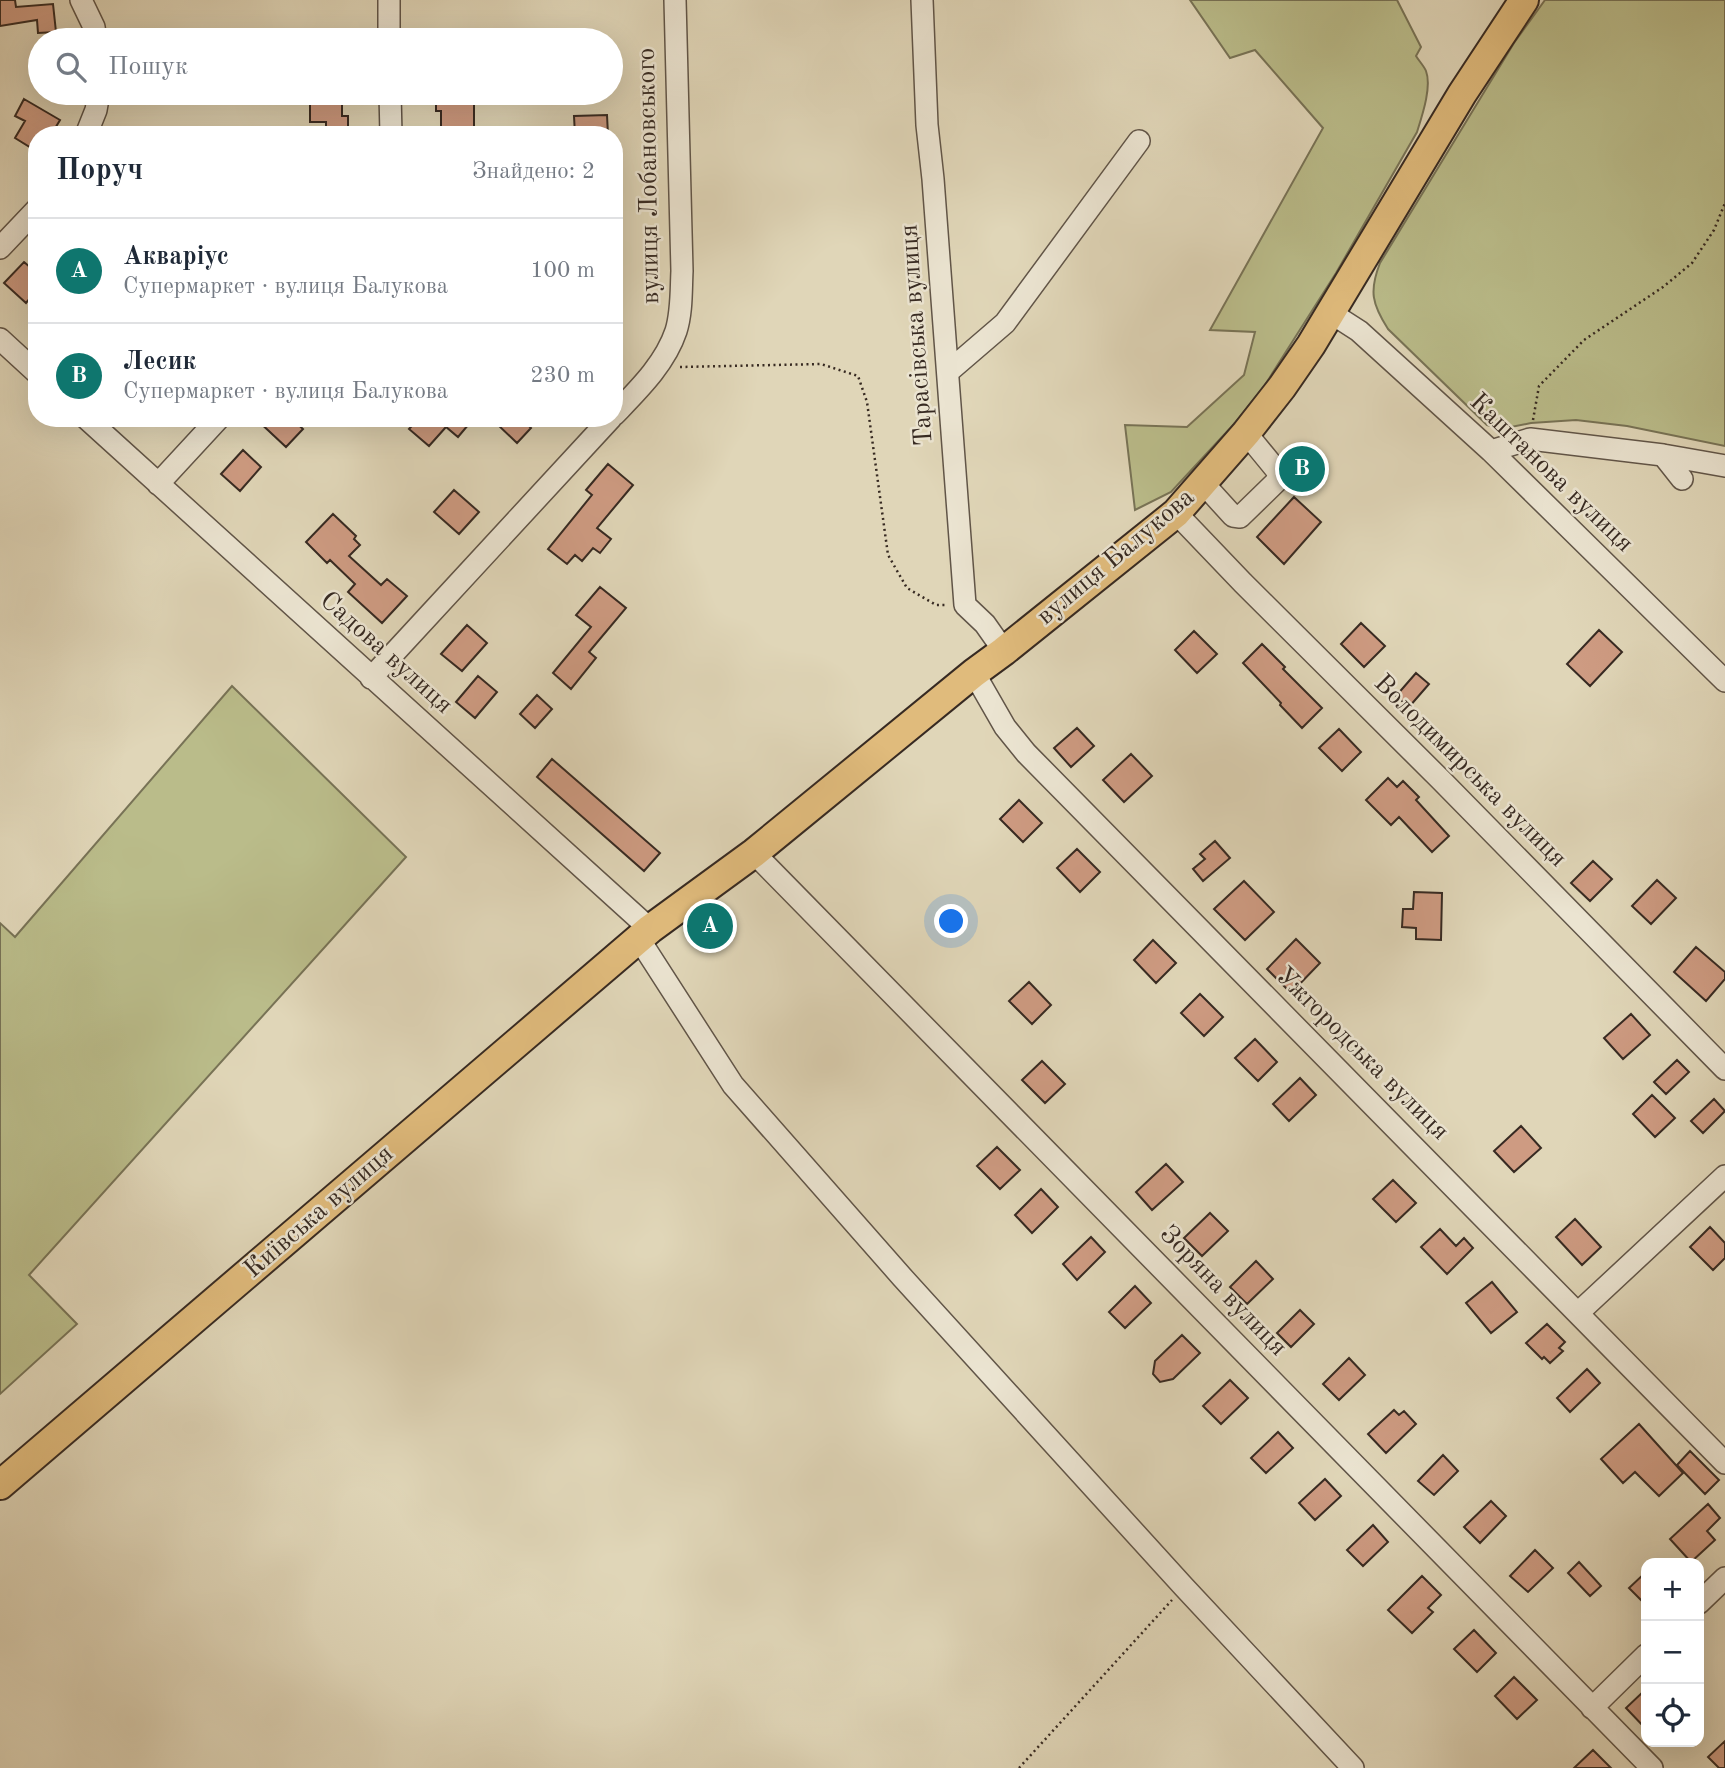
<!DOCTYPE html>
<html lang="uk">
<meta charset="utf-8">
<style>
:root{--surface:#fff;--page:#f2f2f3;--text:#1f2937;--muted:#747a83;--line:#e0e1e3;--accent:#0f766e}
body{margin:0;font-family:"Old Standard TT",serif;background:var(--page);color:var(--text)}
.controls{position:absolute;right:21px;bottom:21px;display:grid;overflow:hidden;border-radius:14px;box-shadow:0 7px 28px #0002}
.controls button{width:63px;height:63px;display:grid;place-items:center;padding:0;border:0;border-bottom:2px solid var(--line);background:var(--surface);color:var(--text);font:35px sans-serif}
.you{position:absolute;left:952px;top:922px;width:24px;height:24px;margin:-18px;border:5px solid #fff;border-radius:50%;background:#1a73e8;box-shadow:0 0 0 10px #1a73e833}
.badge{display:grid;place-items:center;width:46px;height:46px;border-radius:50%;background:var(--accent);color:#fff;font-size:23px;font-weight:700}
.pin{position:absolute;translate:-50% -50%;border:4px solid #fff;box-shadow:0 2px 7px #0006}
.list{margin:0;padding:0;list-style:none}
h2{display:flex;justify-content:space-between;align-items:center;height:91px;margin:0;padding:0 28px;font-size:30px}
h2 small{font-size:23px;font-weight:400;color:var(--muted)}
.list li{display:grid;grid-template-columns:46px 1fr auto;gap:21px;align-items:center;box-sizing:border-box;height:105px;padding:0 28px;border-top:2px solid var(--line)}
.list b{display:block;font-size:26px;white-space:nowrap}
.list p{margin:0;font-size:23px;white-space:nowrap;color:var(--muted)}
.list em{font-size:23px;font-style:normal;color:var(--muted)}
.icon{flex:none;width:38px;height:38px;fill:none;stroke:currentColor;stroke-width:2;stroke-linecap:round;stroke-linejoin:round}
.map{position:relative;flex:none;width:1725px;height:1768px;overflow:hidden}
.search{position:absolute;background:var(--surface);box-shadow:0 7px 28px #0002;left:28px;top:28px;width:595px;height:77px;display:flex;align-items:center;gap:18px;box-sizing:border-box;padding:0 24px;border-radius:38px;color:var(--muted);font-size:26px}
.panel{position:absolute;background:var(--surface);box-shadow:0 7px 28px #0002;left:28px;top:126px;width:595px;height:301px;border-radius:28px}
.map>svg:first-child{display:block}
</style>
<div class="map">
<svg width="1725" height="1768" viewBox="0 0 1725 1768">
<rect width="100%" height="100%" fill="#e0d6b8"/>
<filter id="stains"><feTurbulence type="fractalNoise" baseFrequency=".00286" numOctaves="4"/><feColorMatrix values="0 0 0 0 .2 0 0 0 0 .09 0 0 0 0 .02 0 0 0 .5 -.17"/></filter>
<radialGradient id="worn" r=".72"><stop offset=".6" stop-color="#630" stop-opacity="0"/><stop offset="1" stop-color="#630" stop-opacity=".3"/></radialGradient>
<path fill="#babc8a" stroke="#787356" stroke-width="2" d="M1190,0H1397L1421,47L1416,56C1419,61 1424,66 1426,71C1432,87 1422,116 1417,132L1336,273L1263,388L1234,424L1171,492L1135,510L1125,425L1187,427L1244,375L1255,332L1210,330L1323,128L1255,50L1230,58Z
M1545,0H1725V446L1627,426L1576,420L1531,423L1501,429L1487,425L1388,329C1372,304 1369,291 1380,263L1514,43Z
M232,686L406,857L29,1275L77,1324L0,1394V923L15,937Z"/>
<path fill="#ce9b82" stroke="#372a22" stroke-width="2" d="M0,0H15L16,7L53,4L56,32L38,33L37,20L0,26Z
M310,93H342V116H348V132H326V122H310Z
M436,93H474V135H441V111H436Z
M24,99L60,120L51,135H37V142L33,149L15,138L25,121L15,116Z
M607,115L608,135H575L574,116Z
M24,262L37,273V278L30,285L36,291L26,303L4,283Z
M255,418H291L303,429L286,447Z
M419,418H474L458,437L446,427L429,446L409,429Z
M504,418H521L531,428L517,443L498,425Z
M243,450L261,467L240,491L221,474Z
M1294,451L1319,476L1310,486L1290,468L1286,461Z
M608,464L633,485L597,528L611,539L600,553L593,548L582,561L575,555L567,564L548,549L592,495L586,490Z
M454,490L479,512L459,534L434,512Z
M1294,497L1321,522L1284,564L1257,537Z
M333,514L356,536L354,539L360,545L349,556L381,585L387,579L407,596L382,623L348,592L355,584L330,560L327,563L306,542Z
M600,587L626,608L589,652L596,658L571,689L553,673L591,627L576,615Z
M1361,623L1385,646L1364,667L1341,644Z
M467,625L487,643L462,671L441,654Z
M1599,630L1622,652L1590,686L1567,664Z
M1194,631L1217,654L1197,673L1175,650Z
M1262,644L1285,667L1283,669L1322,708L1302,728L1280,705L1281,703L1243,663Z
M1416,673L1429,684L1409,707L1396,696Z
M478,676L497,692L475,718L456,702Z
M537,695L552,709L535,728L520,714Z
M1077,728L1094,746L1071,767L1054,748Z
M1339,729L1361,752L1342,771L1319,748Z
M1131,754L1152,776L1124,802L1103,780Z
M552,759L660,853L644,871L537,777Z
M1388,778L1397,787L1403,781L1419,797L1416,800L1449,836L1432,852L1399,817L1391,825L1366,800Z
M1019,800L1042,823L1023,842L1000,819Z
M1215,841L1230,858L1203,881L1193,869L1205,859L1200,854Z
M1077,849L1100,872L1080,892L1057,868Z
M1593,861L1612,879L1590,901L1571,883Z
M1657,880L1676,898L1651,924L1632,906Z
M1244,881L1274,912L1245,940L1214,909Z
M1414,892L1442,893L1441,940L1416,939V928L1402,927L1403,909H1413Z
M1296,939L1320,963L1291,993L1267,969Z
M1153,940L1176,963L1156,983L1134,960Z
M1696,947L1725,972V979L1706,1001L1674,972Z
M1029,982L1051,1005L1032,1024L1009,1001Z
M1200,994L1223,1017L1204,1036L1181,1013Z
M1631,1014L1650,1035L1623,1059L1604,1038Z
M1255,1039L1277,1062L1258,1081L1235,1058Z
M1677,1060L1689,1072L1666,1094L1654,1082Z
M1042,1061L1065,1084L1045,1103L1022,1080Z
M1300,1078L1316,1095L1289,1121L1273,1104Z
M1652,1095L1675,1118L1655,1137L1633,1114Z
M1714,1099L1725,1111L1703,1133L1691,1121Z
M1521,1126L1541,1148L1514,1172L1494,1151Z
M997,1147L1020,1170L1000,1189L977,1166Z
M1166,1164L1183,1182L1152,1210L1136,1192Z
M1393,1180L1416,1203L1396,1222L1373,1199Z
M1041,1189L1058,1207L1032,1233L1015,1215Z
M1210,1213L1228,1231L1202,1256L1184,1238Z
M1575,1219L1601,1247L1582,1265L1556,1237Z
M1710,1227L1725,1243V1258L1713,1270L1690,1247Z
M1440,1229L1456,1246L1464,1238L1473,1248L1447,1274L1421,1247Z
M1091,1237L1105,1252L1077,1280L1063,1264Z
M1256,1261L1273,1279L1247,1304L1230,1287Z
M1492,1282L1517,1312L1491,1333L1466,1303Z
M1135,1286L1151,1303L1125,1328L1109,1312Z
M1300,1310L1314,1324L1291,1347L1277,1333Z
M1547,1324L1565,1342L1559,1348L1563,1351L1550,1363L1544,1357L1542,1359L1526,1343Z
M1182,1335L1200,1353L1173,1379L1160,1382L1153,1374L1155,1361Z
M1349,1358L1365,1375L1339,1400L1323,1384Z
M1587,1369L1600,1383L1570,1412L1557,1398Z
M1230,1380L1248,1398L1221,1424L1203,1406Z
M1394,1410L1399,1415L1404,1411L1416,1424L1386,1453L1368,1434Z
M1639,1424L1683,1473L1659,1496L1635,1472L1623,1483L1601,1459Z
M1278,1432L1293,1448L1266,1473L1251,1458Z
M1690,1451L1719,1480L1705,1494L1677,1465Z
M1443,1455L1458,1471L1434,1495L1418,1481Z
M1325,1479L1341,1496L1315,1520L1299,1503Z
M1491,1501L1506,1516L1480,1543L1464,1527Z
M1708,1504L1720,1518L1707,1531L1715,1540L1691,1562L1670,1539Z
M1373,1525L1388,1542L1363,1566L1347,1550Z
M1535,1550L1553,1568L1528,1592L1510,1576Z
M1579,1562L1601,1586L1590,1596L1568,1573Z
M1646,1572V1605L1629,1588Z
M1422,1576L1441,1595L1428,1608L1433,1612L1412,1633L1388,1610Z
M1474,1630L1496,1653L1477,1672L1454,1649Z
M1514,1677L1537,1700L1517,1719L1495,1696Z
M1646,1689V1729L1626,1708Z
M1725,1741V1768H1719L1708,1757Z
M1593,1750L1611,1768H1574Z"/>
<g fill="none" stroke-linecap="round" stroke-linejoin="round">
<defs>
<path id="minor" d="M81,0L94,27L96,40
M389,0V40
M922,0L927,125L933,179L965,605L985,624L1004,651
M390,93L391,135
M86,135L96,110L99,93
M0,248L37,209
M1331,313L1359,331L1491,451L1725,681
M0,339L37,373
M948,372L1005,323L1139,141
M614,415C638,390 665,364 676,331C682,312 681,290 682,271L675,0
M86,418L650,929
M1491,451L1530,439L1663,455L1682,479
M1663,455L1725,466
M1203,483L1233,516L1240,517L1277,481L1278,472L1246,433
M158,484L219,418
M1176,513L1243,583L1441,780L1725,1069
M974,673L1005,727L1026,753L1725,1463
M371,678L611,418
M754,853L1652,1768
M639,939L733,1085L902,1277L1184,1587L1353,1768
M1578,1313L1725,1176
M1699,1603L1725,1578
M1592,1708L1646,1655"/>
<path id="major" d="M0,1485L650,929L754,853L974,673L1004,651L1176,513L1246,433L1282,387L1311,345L1462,94L1524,0"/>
</defs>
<use href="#minor" stroke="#615548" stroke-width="24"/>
<use href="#major" stroke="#372a22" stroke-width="32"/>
<path stroke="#372a22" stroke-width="2.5" stroke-dasharray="2 3.5" stroke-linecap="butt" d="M680,367L821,364L858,376L867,402L888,555L907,588L936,605H947
M1533,420L1539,386L1584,340L1663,287L1692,263L1714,230L1725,203
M1019,1768L1172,1600"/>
<use href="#minor" stroke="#ebe4d1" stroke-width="21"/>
<use href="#major" stroke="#e0bb7c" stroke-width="28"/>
</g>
<g text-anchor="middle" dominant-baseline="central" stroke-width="5" stroke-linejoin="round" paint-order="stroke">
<g font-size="26" fill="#372a22" stroke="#ebe4d1">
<text transform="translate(649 176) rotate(-91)">вулиця Лобановського</text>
<text transform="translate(917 335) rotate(-94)">Тарасівська вулиця</text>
<text transform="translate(1551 473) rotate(44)">Каштанова вулиця</text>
<text transform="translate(1116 557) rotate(-40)">вулиця Балукова</text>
<text transform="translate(386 653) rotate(42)">Садова вулиця</text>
<text transform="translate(1470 771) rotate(45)">Володимирська вулиця</text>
<text transform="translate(1362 1054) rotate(45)">Ужгородська вулиця</text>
<text transform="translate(319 1212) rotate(-41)">Київська вулиця</text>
<text transform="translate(1223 1291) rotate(46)">Зоряна вулиця</text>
</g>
</g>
<rect width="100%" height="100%" filter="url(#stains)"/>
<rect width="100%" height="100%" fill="url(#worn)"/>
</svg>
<div class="controls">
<button>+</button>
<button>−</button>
<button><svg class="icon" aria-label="locate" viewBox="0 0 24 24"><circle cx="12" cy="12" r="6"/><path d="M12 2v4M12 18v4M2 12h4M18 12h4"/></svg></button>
</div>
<div class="you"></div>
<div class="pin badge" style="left:710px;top:926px">A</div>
<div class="pin badge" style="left:1302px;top:469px">B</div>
<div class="search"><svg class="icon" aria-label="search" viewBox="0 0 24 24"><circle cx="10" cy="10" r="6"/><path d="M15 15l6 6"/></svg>Пошук</div>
<section class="panel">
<h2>Поруч<small>Знайдено: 2</small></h2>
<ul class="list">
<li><span class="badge">A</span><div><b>Акваріус</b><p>Супермаркет · вулиця Балукова</p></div><em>100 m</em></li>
<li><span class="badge">B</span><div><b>Лесик</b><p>Супермаркет · вулиця Балукова</p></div><em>230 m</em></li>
</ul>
</section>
</div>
